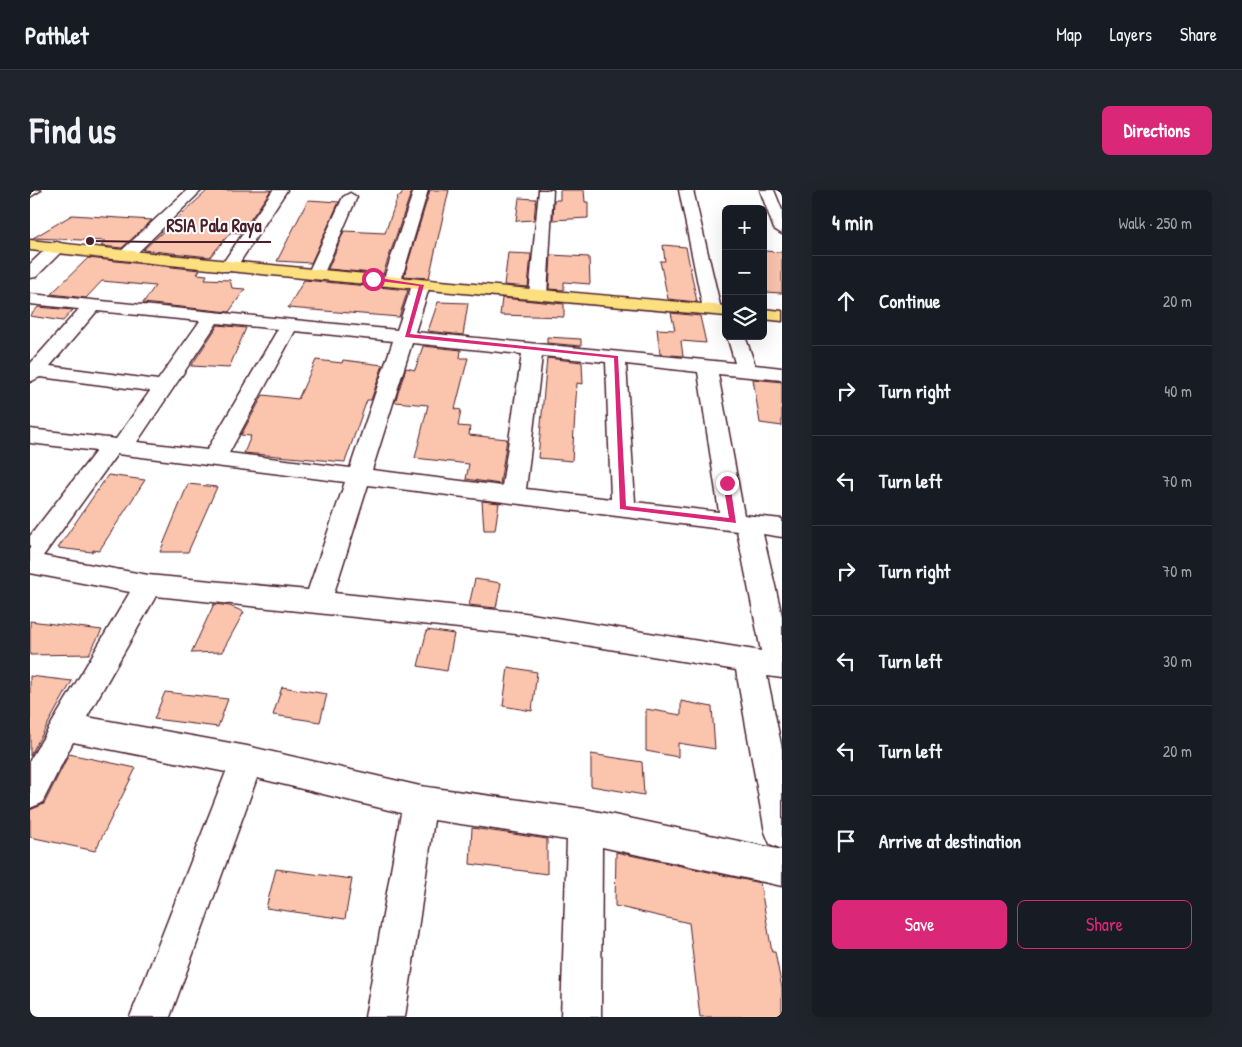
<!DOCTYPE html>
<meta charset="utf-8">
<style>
:root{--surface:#171b24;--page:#20242c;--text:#f1f3f6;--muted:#9ea1a6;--line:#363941;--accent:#db2777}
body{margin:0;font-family:"Patrick Hand",sans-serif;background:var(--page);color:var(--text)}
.controls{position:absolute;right:15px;top:15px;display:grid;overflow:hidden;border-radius:8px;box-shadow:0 5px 20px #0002}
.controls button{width:45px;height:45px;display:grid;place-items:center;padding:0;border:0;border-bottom:1px solid var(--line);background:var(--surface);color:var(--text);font:25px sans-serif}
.stop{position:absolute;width:15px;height:15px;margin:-11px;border:4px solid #db2777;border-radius:50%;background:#fff}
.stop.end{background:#db2777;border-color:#fff;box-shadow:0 1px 5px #0008}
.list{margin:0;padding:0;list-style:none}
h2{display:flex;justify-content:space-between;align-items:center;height:65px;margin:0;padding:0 20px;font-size:21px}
h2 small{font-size:16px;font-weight:400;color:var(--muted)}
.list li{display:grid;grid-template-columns:32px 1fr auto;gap:15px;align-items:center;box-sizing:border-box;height:90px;padding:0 20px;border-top:1px solid var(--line)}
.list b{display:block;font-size:19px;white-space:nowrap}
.list em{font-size:16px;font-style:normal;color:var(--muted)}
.actions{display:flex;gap:10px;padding:15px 20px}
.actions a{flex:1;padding:11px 0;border:1px solid var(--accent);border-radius:8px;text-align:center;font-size:18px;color:var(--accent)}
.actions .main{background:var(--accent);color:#fff}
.icon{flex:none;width:28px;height:28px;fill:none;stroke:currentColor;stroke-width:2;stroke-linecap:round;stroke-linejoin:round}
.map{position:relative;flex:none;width:752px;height:827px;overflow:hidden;border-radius:8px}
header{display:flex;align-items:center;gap:30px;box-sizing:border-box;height:70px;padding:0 25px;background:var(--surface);border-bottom:1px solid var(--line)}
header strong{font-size:24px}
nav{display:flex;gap:28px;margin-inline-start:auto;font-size:18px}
.intro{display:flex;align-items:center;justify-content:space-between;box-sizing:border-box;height:120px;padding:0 30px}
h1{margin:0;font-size:35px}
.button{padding:12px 22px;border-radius:8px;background:var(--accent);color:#fff;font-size:18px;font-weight:700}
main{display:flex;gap:30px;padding:0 30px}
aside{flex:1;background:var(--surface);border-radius:8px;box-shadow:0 5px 20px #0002}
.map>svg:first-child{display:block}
</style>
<header>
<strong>Pathlet</strong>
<nav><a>Map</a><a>Layers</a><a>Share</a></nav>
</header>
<div class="intro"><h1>Find us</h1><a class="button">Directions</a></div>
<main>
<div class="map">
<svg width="752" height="827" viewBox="0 0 752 827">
<rect width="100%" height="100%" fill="#fff"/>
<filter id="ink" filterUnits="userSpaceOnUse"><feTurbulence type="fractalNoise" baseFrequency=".02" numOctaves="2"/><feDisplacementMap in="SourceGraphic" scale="10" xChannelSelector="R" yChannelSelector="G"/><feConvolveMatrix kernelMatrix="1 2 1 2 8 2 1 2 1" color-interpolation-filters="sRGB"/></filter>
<g filter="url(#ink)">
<path fill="#fac4ad" stroke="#4a1f2b" d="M178,0H241L211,43L201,42L180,67L113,60Z
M373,0H382L353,84L298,79L314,41L355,43L368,6H371Z
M400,0H419L399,88L374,86Z
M530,0H554L555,12H558V28L523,30L524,10H530Z
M489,8L506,9L504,30L486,31Z
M278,10L309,12L281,73L247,71Z
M42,25L122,30L92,58L71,56L76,51L3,48Z
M633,55L656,57L667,112L638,109L630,71H635Z
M733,61L752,62V103L733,102Z
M478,63L501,64L498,97L474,95Z
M521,65L559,67L560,94L534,92V100L519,99Z
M58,68L170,80L167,84L177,85L175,89L200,90L202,98L215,99L199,122L113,113L125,96L72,91L56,108L21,104Z
M274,90L348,97L378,100L369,127L258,118Z
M472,108L534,114V127L470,125Z
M408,112L438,113L433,145L398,141Z
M8,117L43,120L33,131L0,126Z
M641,123L670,126L676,153L651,151L653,166L630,164L627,139L645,140Z
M188,135L216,138L199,178L161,176Z
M517,147L551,149V156L517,153Z
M393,156L431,160L430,168H438L425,219L431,220L428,236L440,237L439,245L477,249L470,294L436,289L439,274L385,268L398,215L365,212L376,178L385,180Z
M517,168L552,172L553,194L547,193L542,271L508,268Z
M286,170L312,173L313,170L353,175L341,210H337L315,272L214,263L221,246L211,245L233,205L268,209Z
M723,189L752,192V236L730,233Z
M78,285L115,290L69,361L63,360L62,362L28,358Z
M158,294L187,297L158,362H130Z
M452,311L469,313L465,340H454Z
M445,389L471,393L466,418L439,415Z
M184,414L200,416L214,422L192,462L161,463Z
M0,431L72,440L59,464L0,465Z
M397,440L424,444L417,481L388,476Z
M478,477L507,482L502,521L473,516Z
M0,486L42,491L0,566Z
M252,497L297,504L290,532L243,525Z
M135,502L198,509L188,537L124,529Z
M651,511L682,517L685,559L648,553V567L616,561V519L651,525Z
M39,564L106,578L65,661L0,647V620L14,614Z
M561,564L612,572L614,605L561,596Z
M442,638L517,649V684L440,674Z
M586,662L730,693L742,762H745L752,798V827H670L659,733L585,716Z
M246,679L322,689L315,729L236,718Z"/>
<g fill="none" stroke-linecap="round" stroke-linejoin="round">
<defs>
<path id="minor" d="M0,0H11L0,7Z
M157,0H172L102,68H90L88,65L90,62Z
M243,0H257L204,81H192L190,77Z
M384,0H398L371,91L368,95H356L353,91Z
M509,0H523L517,105L514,109H502L499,105Z
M649,0H663L691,119L688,123H676L673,119Z
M730,0H744L752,20V44L744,39Z
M320,3L327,7L294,83L292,87H280L278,83L313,7Z
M27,52L33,54L35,57L33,60L6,87L0,88V74L21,54Z
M391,90L397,91L400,95L385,142L705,173L697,146H715L725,175L752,178V190L688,184L714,325L752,329V347L733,344L752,426V488L737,486L752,559V659L740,654L735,642L706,480L495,445L126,406L57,527L217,556L390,596L555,619L752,660V696L572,657L571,827H531L537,650L404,630L375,827H335L371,623L227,588L140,827H100L196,582L43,552L12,613L0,618V570L100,402L0,383V346L66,261L0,253V239L86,249L120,201L10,187L0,192V174L49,119L0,114V104L367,140L382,95L385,91ZM67,121L170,131L128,190L20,176ZM187,133L248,139L177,260L107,252ZM265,141L363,151L320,278L199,263ZM382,153L492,164L472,296L342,280ZM512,166L576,172L581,309L496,299ZM596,174L668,182L689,322L605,312ZM87,264L315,292L278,400L118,385L13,366ZM338,295L707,341L731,461L495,423L304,403Z"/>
<path id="major" d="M0,50C232,76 464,96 696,116V126C464,106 232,86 0,60Z
M733,119L752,121V131L733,129Z"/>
</defs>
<use href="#minor" stroke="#4a1f2b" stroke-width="3"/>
<use href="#major" stroke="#4a1f2b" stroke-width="3"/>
<use href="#minor" fill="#fff" fill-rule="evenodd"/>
<use href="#major" fill="#fce080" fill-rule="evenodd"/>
</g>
</g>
<path fill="#db2777" d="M343,87L394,95L380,144L588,166L596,316L699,328L693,293L697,290L700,293L706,333L590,319L584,168L375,147L389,96L341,90Z"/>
<path fill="none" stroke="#4a1f2b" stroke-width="2" d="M60 51L126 52H241"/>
<circle fill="#4a1f2b" stroke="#fff" stroke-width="2" cx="60" cy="51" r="5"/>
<g font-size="18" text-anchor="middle" font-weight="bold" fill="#4a1f2b" stroke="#fff" stroke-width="4" stroke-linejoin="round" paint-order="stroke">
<text x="184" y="42">RSIA Pala Raya</text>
</g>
</svg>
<div class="controls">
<button>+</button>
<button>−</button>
<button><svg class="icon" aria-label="layers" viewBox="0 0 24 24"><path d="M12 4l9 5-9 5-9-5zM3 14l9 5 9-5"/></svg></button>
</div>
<div class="stop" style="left:343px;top:89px"></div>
<div class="stop end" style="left:697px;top:293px"></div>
</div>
<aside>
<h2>4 min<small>Walk · 250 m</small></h2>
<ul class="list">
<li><svg class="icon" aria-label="ahead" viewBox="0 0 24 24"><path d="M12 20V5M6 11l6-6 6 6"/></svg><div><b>Continue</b></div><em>20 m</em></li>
<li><svg class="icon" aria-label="right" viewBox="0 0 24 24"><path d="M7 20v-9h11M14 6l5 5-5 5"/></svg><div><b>Turn right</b></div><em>40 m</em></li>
<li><svg class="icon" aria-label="left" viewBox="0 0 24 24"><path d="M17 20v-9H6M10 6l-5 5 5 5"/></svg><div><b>Turn left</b></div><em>70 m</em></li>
<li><svg class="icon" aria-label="right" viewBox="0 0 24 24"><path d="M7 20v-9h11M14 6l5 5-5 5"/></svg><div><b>Turn right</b></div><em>70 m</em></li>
<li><svg class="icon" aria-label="left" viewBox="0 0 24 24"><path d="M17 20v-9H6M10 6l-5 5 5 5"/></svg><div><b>Turn left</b></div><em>30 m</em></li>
<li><svg class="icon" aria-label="left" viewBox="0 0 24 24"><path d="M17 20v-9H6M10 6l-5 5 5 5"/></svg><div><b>Turn left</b></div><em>20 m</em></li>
<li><svg class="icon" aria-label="arrive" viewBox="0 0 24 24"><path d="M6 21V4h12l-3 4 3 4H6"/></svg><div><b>Arrive at destination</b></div></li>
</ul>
<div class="actions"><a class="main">Save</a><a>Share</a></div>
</aside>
</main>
